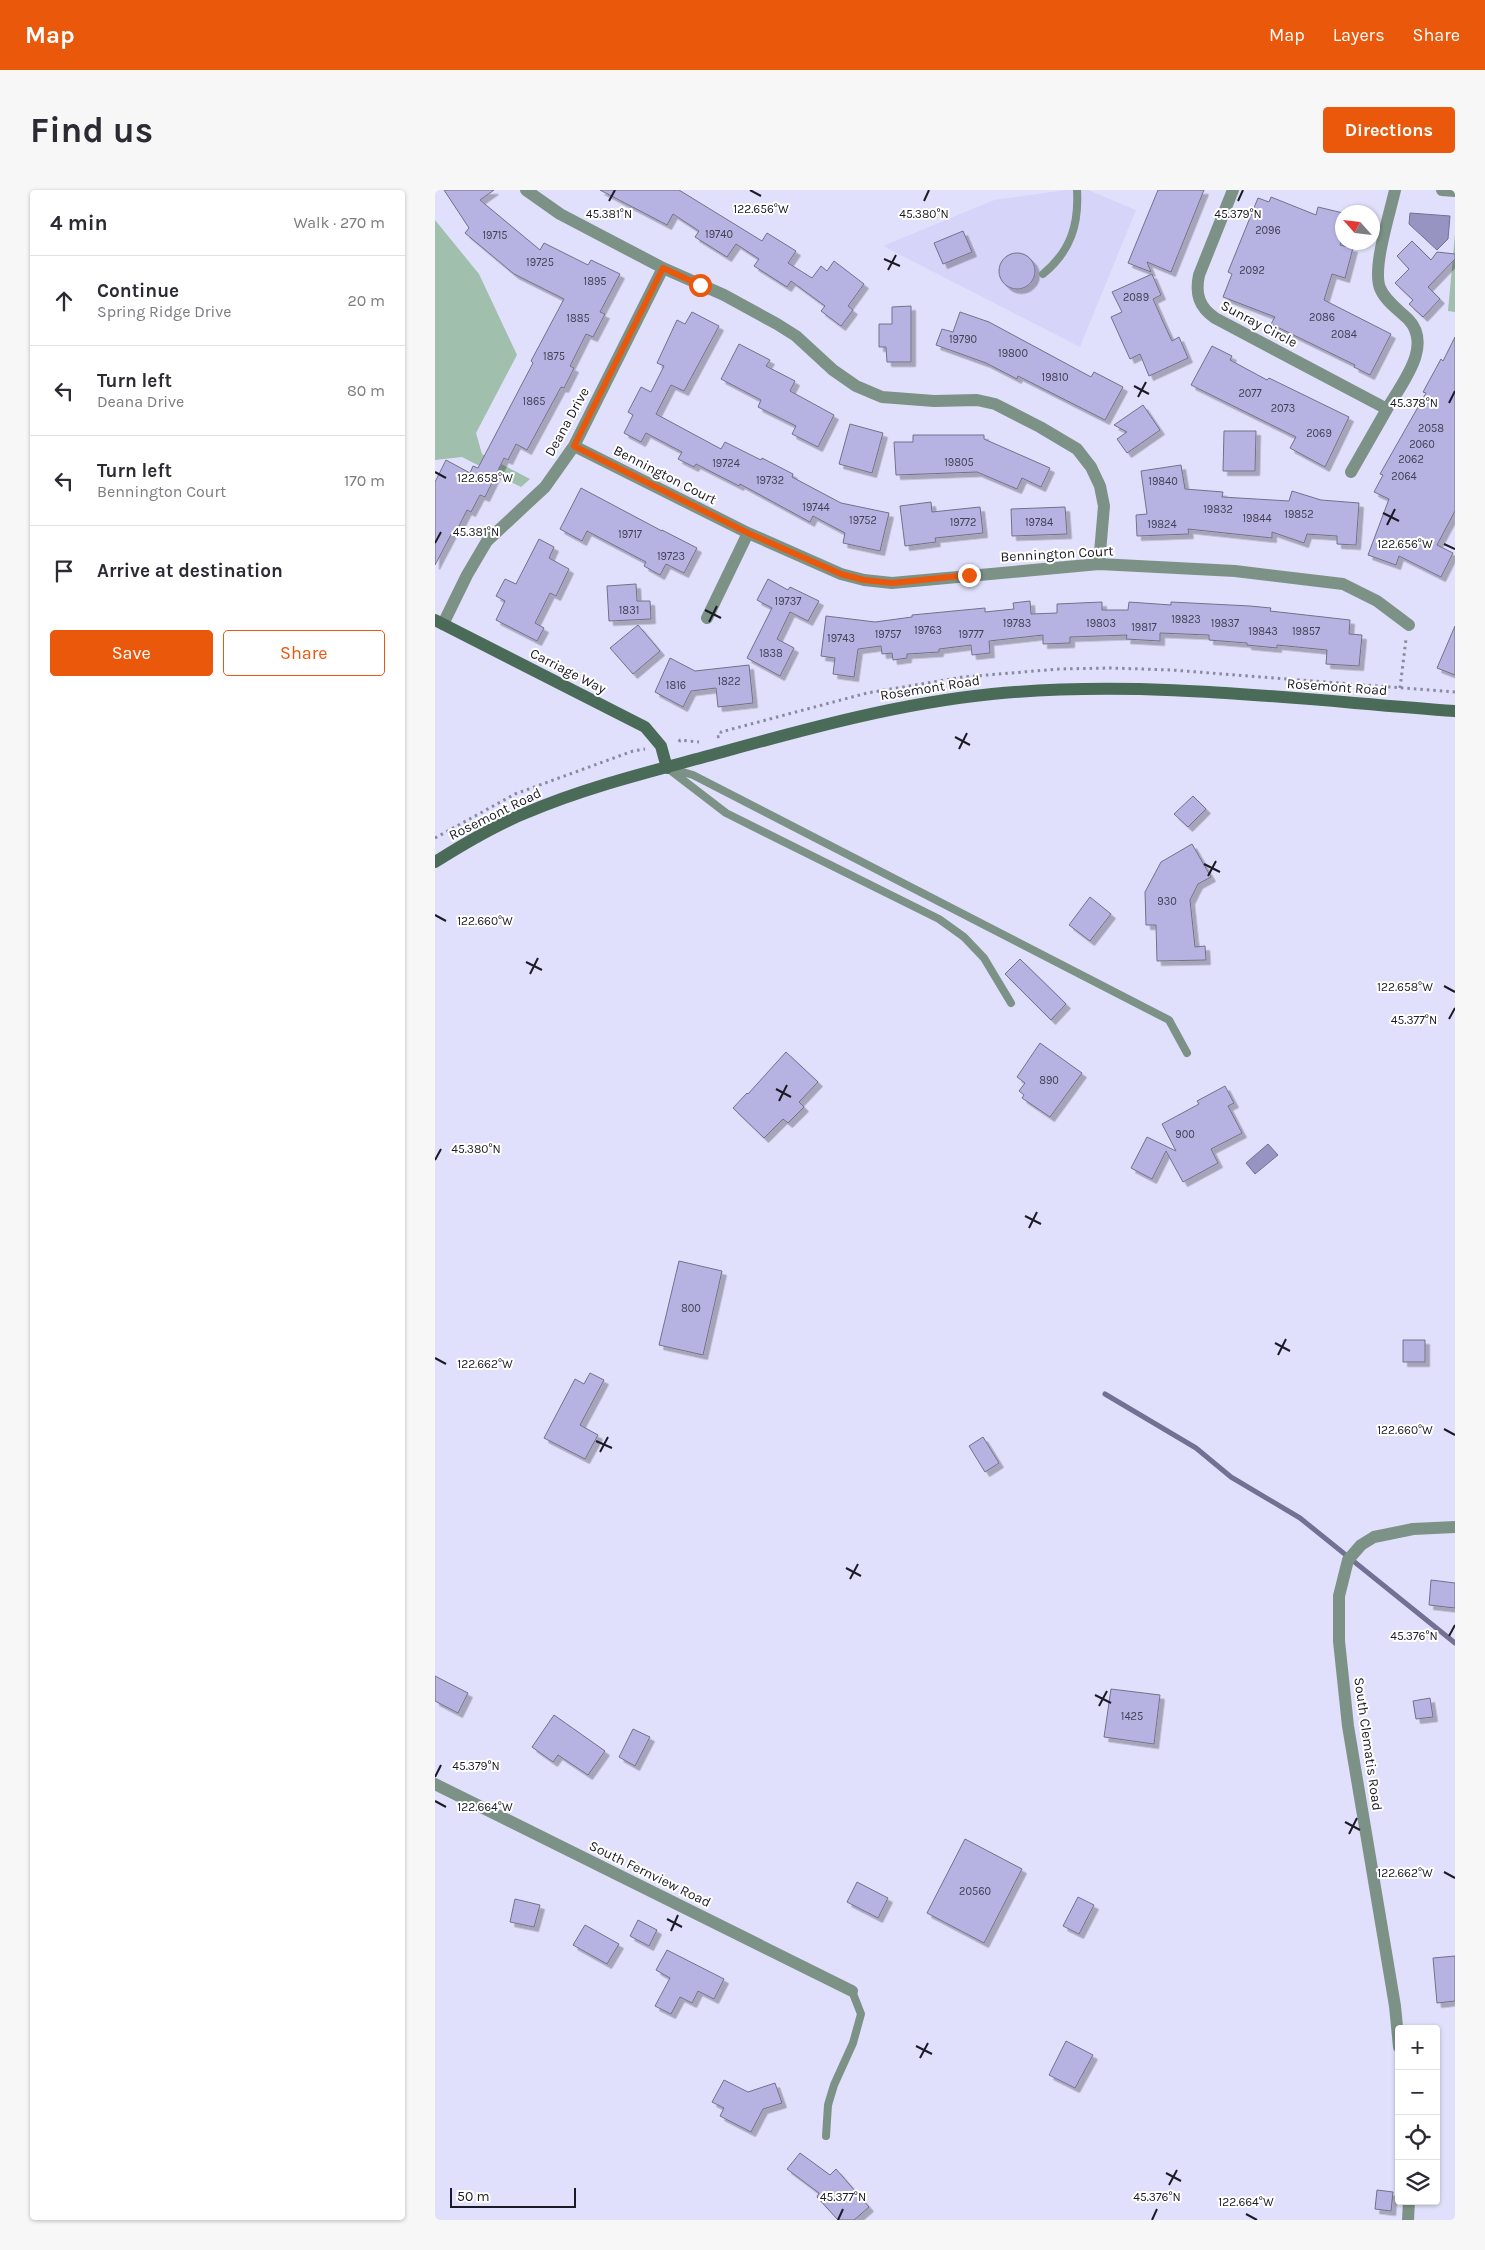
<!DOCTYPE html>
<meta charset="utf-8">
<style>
:root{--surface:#fff;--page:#f7f7f7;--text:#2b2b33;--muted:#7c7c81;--line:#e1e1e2;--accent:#ea580c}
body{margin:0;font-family:Karla,sans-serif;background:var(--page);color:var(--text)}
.controls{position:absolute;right:15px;bottom:15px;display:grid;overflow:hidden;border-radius:5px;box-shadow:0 1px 4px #0004}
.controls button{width:45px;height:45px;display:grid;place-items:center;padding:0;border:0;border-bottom:1px solid var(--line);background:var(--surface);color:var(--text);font:25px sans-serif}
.compass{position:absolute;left:900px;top:15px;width:45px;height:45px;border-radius:50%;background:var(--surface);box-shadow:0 1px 4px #0004;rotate:297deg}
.scale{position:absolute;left:15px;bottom:12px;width:126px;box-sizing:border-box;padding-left:5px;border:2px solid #1c1b25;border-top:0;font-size:14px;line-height:18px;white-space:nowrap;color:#1c1b25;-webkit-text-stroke:4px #fff;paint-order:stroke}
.stop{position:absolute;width:15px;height:15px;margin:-11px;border:4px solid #ea580c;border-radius:50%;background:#fff}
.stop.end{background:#ea580c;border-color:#fff;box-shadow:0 1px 5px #0008}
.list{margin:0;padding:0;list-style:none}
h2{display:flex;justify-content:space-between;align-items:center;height:65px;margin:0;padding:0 20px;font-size:21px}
h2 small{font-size:16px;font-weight:400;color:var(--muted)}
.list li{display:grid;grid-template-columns:32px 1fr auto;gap:15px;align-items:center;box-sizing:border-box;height:90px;padding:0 20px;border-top:1px solid var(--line)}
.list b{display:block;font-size:19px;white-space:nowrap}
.list p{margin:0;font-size:16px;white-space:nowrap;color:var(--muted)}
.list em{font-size:16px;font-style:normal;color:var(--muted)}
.actions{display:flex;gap:10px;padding:15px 20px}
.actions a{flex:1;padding:11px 0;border:1px solid var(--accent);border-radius:5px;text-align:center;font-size:18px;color:var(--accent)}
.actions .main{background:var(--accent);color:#fff}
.icon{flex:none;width:28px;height:28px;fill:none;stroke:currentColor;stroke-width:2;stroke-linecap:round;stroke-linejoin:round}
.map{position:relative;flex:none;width:1020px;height:2030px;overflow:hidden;border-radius:5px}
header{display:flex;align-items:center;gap:30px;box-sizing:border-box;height:70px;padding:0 25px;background:var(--accent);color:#fff}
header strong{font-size:24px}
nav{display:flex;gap:28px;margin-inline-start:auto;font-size:18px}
.intro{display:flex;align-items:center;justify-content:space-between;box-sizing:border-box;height:120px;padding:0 30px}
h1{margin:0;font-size:35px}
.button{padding:12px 22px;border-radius:5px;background:var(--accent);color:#fff;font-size:18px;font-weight:700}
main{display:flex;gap:30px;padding:0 30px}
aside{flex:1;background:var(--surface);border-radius:5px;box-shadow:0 1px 4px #0004}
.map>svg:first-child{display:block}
</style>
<header>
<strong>Map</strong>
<nav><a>Map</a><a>Layers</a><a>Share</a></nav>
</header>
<div class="intro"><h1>Find us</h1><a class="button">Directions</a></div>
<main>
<aside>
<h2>4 min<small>Walk · 270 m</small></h2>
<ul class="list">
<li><svg class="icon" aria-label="ahead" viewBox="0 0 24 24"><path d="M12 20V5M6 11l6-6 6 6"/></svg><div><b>Continue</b><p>Spring Ridge Drive</p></div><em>20 m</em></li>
<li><svg class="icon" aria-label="left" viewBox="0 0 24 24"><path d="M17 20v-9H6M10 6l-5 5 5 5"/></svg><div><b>Turn left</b><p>Deana Drive</p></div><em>80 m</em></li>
<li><svg class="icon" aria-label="left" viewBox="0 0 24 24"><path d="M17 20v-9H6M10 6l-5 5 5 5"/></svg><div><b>Turn left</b><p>Bennington Court</p></div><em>170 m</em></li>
<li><svg class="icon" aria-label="arrive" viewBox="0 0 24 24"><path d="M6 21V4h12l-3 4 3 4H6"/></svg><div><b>Arrive at destination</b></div></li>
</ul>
<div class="actions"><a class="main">Save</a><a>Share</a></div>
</aside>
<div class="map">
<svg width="1020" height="2030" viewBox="0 0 1020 2030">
<defs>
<filter id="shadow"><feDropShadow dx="4.5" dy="4.5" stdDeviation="0" flood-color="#0004"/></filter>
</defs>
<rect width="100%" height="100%" fill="#e1e0fc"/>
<path fill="#d6d4f8" d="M631,0H653L701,20L645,157L448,56L559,10Z"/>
<path fill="#a0bfad" d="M0,30L44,84L82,165L41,243L47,264L95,289L86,297L27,267L0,270Z
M1020,44V122L1013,121Z"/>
<path fill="#9794c2" stroke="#727093" d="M975,23L1015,26L1013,49L1002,60L974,34Z
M833,954L843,965L820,984L811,973Z"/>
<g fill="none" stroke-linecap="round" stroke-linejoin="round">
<path stroke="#727093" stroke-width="5" d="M670,1204L761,1258L796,1287L865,1328L1020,1453"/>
</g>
<path fill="#b6b3e3" stroke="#727189" filter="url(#shadow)" d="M9,0H59L45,10L105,60L109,53L153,75L156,70L185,84L165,122L170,124L158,147L151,144L135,176L139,178L129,198L126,197L92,260L81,254L73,270L69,268L50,307L45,305L36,322L32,320L22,340L19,339L0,375V292L11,270L35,283L38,276L43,278L98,173L96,171L129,109L79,84L30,43L34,38Z
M165,0H244L327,51L332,43L361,61L353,73L377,88L386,76L392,81L399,71L429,94L413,116L418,120L406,136L386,121L390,116L356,91L352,97L319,76L324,69L301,54L292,67L260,47L264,41L238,24L232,35Z
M723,0H769L736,82L712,72L716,82L693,73Z
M836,7L881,25L883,17L908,23V46L905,55L918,58L910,88L897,84L889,110L956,144L935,185L919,177L920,175L836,134L840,127L788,107L797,84L793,82L823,8L834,12Z
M528,41L537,62L508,74L499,53Z
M977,51L996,70L1002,62L1020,64V69L993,97L1005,109L988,127L974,114L978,110L960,93L974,79L962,66Z
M564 81a18 18 0 1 1 36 0a18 18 0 1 1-36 0Z
M717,84L726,105L718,109L729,134L737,151L744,147L753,168L714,186L705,164L695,169L676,127L687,122L677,102Z
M476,116V172H452L451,157H444V134H457V117Z
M257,122L284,136L249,201L236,195L221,224L286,259L290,252L326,270L327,268L358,284L357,287L406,313L454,323L445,361L408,353L410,343L378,326L375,332L305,294L304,296L261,274L259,277L243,269L247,262L211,243L206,252L189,243L198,225L193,222L206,197L216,202L229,176L222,173L242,130L250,134Z
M525,122L554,132L656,187L659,182L688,197L670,230L583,186L582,189L551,173L501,155L507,139L518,142Z
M1020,147V321L1002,355L1018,363L1006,387L964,366L961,375L933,365L954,309L939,302L948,285L945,284L991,203L988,202L1006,169L1008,171Z
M304,154L335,170L331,176L360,191L355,201L399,225L383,257L357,244L361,236L323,217L326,210L286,189Z
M777,156L797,166L795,170L832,190L834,188L914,227L890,277L855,258L861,247L756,195Z
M708,215L725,240L692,263L682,249L692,242L679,235Z
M415,234L448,243L437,283L404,274Z
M789,241H821L820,281H788Z
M478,245H549V249L615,278L606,297L587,288L582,299L542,282L461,285L459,252H478Z
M746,275L750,299L788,302L787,307L854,311L857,301L886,310L924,313L921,355L902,354V346L872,344L869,353L837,342V348L753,339L754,344L702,346L701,325L712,324L706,281Z
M146,298L227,341V340L262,358L249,383L231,374L225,385L209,376L211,372L152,341L147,351L125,339Z
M496,312L497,322L545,317L548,343L500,348L501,352L470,356L465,316Z
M630,317L632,344L577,346L576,319Z
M104,349L119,357L114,368L134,379L121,406L115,403L100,433L109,438L102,451L61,430L70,411L61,406L70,389L81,394Z
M333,389L353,400L355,397L384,411L373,431L355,422L342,449L359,458L345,486L312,468L337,418L322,410Z
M201,394L202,411H215L216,429L174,431L172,396Z
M595,411L596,424L622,423V414L667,412V420H693L694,412L736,415V412L815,416L836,418L835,421L915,430L914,444L927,445L924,476L891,474L892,460L842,455V458L812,455V453L774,450V445L725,443V451L691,449L692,445L635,447V453L608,454V445L554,451L555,463L537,465L536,455L504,459V462L472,464V468L458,470L457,463L447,464L446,456L423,459L419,487L398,484L400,468L386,466L391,426L440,432L477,427V425L550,418V422L579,419L578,413Z
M203,435L225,461L198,484L175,458Z
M1020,436V485L1002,478Z
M235,468L260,481L314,475L318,513L283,517L281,498L256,501L248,517L220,502Z
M758,606L771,619L753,637L739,624Z
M757,654L776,687L763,694L755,710L760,757L770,756L771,770L722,771L721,735H711L710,702L726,672Z
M655,707L676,724L655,751L634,735Z
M585,769L631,814L616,830L570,784Z
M605,853L647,883L615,927L587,908L589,905L584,901L590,893L582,887Z
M351,862L383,892L364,912L369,917L353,933L348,929L329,948L298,918L312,903L313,904Z
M790,896L799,913L793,916L807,943L776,959L783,973L748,992L731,961L717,989L696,978L712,947L741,961L727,934L764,914L762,911Z
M244,1071L287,1081L268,1165L224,1155Z
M968,1150H990V1172H968Z
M155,1183L169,1190L145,1235L163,1245L150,1269L109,1248L140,1189L149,1194Z
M548,1247L564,1273L550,1282L534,1256Z
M996,1390L1020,1393V1418L994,1415Z
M0,1486L33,1503L23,1523L0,1511Z
M676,1499L725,1505L719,1554L669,1547Z
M995,1508L998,1527L981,1529L978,1511Z
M119,1525L170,1561L153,1585L123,1565L118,1572L97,1557Z
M198,1539L215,1547L200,1576L184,1567Z
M530,1649L587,1679L549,1753L492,1723Z
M422,1692L453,1708L443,1728L412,1712Z
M643,1707L659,1715L644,1744L628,1736Z
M80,1709L105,1715L99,1737L75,1732Z
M203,1730L222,1740L214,1756L195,1746Z
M150,1735L184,1754L172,1774L138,1755Z
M232,1760L289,1789L279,1809L263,1801L257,1813L245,1807L236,1824L220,1816L235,1788L221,1780Z
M1020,1766V1811L1002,1813L998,1768Z
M631,1851L658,1865L640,1898L614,1885Z
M289,1890L313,1902L340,1893L347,1913L328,1919L316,1942L285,1926L289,1918L277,1912Z
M365,1963L395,1985L401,1979L434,2017L419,2030H403L382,2007L384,2003L352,1979Z
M942,2000L958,2002L956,2021L940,2019Z"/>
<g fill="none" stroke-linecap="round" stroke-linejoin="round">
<path stroke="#8a899d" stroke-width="3" stroke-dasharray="2.5 4" stroke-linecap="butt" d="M965,498L971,449
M282,547L286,546V542L432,503L528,487L624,479L676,478L737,480L1020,502
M244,552L245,550L264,552
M0,648L80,604L198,561L210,559"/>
<path stroke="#7d9286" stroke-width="8" d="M608,84C636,61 644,34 642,0
M234,578L258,585L734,830L752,863
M235,580L291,623L504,729L529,747L549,768L576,813
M391,1946L393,1915L399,1895L418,1853L426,1824L417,1801"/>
<path stroke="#7d9286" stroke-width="12" d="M91,0L125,24L228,78L289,105L342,134L361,146L398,180L421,196L447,207L499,211L542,210L560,214L605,237L642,259L656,277L665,296L669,316L664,374
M798,0L764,85C760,104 764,117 780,128L952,219C966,194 999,156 973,129C964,120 950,111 945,98C937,78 955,23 960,0
M1007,0L1020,1
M139,256L313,343L406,384L429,390L457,393L664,374L800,381L908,394L942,411L974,435
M916,282L952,219
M272,428L313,343
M8,434L32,385L52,351L110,297L139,256L228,78
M0,1594L417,1801
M964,1857L960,1816L913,1536L904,1451V1406L913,1370L926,1355L939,1347L978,1339L1020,1337
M973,2030L974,2011"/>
<path stroke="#4b6b59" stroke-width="12" d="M0,430L210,537L226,556L232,578
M0,672C30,653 60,635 93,622C149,598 210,583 269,567C364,541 458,514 557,504C711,489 866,510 1020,521"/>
</g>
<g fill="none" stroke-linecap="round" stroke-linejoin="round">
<path stroke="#ea580c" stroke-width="6" d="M265,95L228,78L139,256L313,343L406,384L429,390L457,393L534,385"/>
</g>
<path fill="none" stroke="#1c1b25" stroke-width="2" d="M315,0L326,6M174,11L180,0M489,11L494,0M803,11L808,0M449,69L465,76M453,80L461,65M699,196L714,204M703,207L711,192M1014,213L1020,201M0,282L11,288M948,323L964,331M952,335L960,319M0,353L6,342M1009,354L1020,359M270,420L286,428M274,432L282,416M520,547L535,555M524,559L532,543M769,674L785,682M773,686L781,671M0,725L11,731M91,772L107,780M95,784L103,768M1009,796L1020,802M1014,829L1020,818M341,899L356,907M344,911L352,895M0,970L6,959M590,1026L606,1034M594,1038L602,1022M840,1153L855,1161M843,1165L851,1149M0,1168L11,1174M1009,1239L1020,1245M161,1251L177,1258M165,1262L173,1247M411,1378L426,1386M415,1389L423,1374M1014,1446L1020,1435M660,1505L676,1513M664,1516L672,1501M0,1587L6,1575M0,1611L11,1617M910,1632L925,1640M914,1644L922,1628M1009,1682L1020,1688M232,1729L247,1737M236,1741L243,1725M481,1856L497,1864M485,1868L493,1853M731,1983L746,1991M734,1995L742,1980M811,2024L822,2030M403,2030L408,2019M717,2030L722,2019"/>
<g text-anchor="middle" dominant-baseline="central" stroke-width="4" stroke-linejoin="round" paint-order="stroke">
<g font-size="11" fill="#424154">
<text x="833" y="40">2096</text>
<text x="284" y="44">19740</text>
<text x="60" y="45">19715</text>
<text x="105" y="72">19725</text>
<text x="817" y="80">2092</text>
<text x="160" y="91">1895</text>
<text x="701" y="107">2089</text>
<text x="887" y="127">2086</text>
<text x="143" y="128">1885</text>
<text x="909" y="144">2084</text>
<text x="528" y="149">19790</text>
<text x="578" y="163">19800</text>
<text x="119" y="166">1875</text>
<text x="620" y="187">19810</text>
<text x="815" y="203">2077</text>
<text x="99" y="211">1865</text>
<text x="848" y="218">2073</text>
<text x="996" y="238">2058</text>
<text x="884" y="243">2069</text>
<text x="987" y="254">2060</text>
<text x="976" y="269">2062</text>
<text x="524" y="272">19805</text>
<text x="291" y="273">19724</text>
<text x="969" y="286">2064</text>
<text x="335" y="290">19732</text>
<text x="728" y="291">19840</text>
<text x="381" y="317">19744</text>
<text x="783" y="319">19832</text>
<text x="864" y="324">19852</text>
<text x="822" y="328">19844</text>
<text x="428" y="330">19752</text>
<text x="528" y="332">19772</text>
<text x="604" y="332">19784</text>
<text x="727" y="334">19824</text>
<text x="195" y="344">19717</text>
<text x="236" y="366">19723</text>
<text x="353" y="411">19737</text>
<text x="194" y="420">1831</text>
<text x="751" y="429">19823</text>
<text x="582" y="433">19783</text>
<text x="666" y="433">19803</text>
<text x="790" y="433">19837</text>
<text x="709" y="437">19817</text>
<text x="493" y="440">19763</text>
<text x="828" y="441">19843</text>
<text x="871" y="441">19857</text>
<text x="453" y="444">19757</text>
<text x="536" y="444">19777</text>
<text x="406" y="448">19743</text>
<text x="336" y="463">1838</text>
<text x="294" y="491">1822</text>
<text x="241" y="495">1816</text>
<text x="732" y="711">930</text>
<text x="614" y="890">890</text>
<text x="750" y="944">900</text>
<text x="256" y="1118">800</text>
<text x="697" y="1526">1425</text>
<text x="540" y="1701">20560</text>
</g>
<g font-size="14" fill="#1c1b25" stroke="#fff">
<text transform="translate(824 134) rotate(28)">Sunray Circle</text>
<text transform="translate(132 232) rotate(-61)">Deana Drive</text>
<text transform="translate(230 285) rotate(27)">Bennington Court</text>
<text transform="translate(622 364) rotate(-3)">Bennington Court</text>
<text transform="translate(133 481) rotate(27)">Carriage Way</text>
<text transform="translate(902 497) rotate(4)">Rosemont Road</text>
<text transform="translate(495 498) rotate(-9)">Rosemont Road</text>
<text transform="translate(60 624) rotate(-26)">Rosemont Road</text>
<text transform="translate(933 1554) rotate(82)">South Clematis Road</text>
<text transform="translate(215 1684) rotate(26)">South Fernview Road</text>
</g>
</g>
<g font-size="12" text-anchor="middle" fill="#1c1b25" stroke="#fff" stroke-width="4" stroke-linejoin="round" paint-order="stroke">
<text x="326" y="23">122.656°W</text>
<text x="174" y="28">45.381°N</text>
<text x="489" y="28">45.380°N</text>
<text x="803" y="28">45.379°N</text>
<text x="979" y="217">45.378°N</text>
<text x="50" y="292">122.658°W</text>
<text x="41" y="346">45.381°N</text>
<text x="970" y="358">122.656°W</text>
<text x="50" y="735">122.660°W</text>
<text x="970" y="801">122.658°W</text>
<text x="979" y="834">45.377°N</text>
<text x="41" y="963">45.380°N</text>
<text x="50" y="1178">122.662°W</text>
<text x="970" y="1244">122.660°W</text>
<text x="979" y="1450">45.376°N</text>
<text x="41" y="1580">45.379°N</text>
<text x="50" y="1621">122.664°W</text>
<text x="970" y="1687">122.662°W</text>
<text x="408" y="2011">45.377°N</text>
<text x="722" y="2011">45.376°N</text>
<text x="811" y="2016">122.664°W</text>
</g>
</svg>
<div class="controls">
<button>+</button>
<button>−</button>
<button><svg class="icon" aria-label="locate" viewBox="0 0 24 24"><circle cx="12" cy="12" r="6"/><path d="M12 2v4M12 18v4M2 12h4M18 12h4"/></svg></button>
<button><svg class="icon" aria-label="layers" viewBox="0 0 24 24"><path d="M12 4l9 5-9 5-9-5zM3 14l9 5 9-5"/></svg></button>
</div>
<svg class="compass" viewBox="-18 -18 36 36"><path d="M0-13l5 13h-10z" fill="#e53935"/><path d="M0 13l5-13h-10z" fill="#7c7c81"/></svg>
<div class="scale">50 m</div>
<div class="stop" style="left:265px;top:95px"></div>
<div class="stop end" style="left:534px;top:385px"></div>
</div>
</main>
